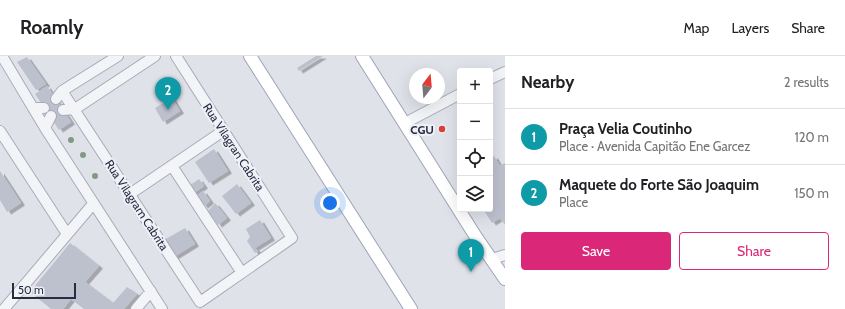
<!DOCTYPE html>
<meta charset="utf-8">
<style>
:root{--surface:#fff;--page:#f2f2f2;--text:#202124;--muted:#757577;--line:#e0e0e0;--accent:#db2777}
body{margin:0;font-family:Cabin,sans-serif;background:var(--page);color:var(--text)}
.controls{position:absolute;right:12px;top:12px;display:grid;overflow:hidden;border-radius:4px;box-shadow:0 4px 16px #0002}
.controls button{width:36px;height:36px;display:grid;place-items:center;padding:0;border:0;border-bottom:1px solid var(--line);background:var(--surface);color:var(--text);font:20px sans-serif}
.compass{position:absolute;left:409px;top:12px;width:36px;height:36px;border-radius:50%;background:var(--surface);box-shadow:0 4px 16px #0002;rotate:16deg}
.scale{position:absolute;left:12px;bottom:10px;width:64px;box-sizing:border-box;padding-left:4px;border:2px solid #272c43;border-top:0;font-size:11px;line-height:14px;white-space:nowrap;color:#272c43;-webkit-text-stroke:3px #f0f1f7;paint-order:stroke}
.you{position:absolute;left:330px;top:147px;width:14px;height:14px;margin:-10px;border:3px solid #fff;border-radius:50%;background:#1a73e8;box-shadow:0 0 0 6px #1a73e833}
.badge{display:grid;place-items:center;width:26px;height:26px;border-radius:50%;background:var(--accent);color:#fff;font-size:13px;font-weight:700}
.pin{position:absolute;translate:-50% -33px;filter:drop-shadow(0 1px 2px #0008)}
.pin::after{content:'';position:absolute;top:21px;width:14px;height:12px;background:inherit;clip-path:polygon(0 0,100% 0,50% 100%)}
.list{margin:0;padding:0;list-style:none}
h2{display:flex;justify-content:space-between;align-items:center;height:52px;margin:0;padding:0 16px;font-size:17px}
h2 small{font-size:13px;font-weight:400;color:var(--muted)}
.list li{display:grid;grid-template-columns:26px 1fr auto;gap:12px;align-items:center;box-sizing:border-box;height:56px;padding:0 16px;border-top:1px solid var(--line)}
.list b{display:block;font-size:15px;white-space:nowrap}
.list p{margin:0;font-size:13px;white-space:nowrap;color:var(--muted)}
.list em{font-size:13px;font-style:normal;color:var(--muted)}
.actions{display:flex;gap:8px;padding:12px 16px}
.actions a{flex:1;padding:9px 0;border:1px solid var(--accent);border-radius:4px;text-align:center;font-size:14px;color:var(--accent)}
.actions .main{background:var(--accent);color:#fff}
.icon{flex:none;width:22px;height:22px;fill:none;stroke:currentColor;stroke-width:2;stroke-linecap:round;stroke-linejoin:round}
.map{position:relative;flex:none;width:505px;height:253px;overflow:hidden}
header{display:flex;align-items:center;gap:24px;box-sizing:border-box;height:56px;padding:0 20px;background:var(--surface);border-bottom:1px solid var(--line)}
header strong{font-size:19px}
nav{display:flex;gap:22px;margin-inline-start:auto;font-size:14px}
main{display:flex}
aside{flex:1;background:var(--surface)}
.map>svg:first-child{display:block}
</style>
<header>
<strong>Roamly</strong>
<nav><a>Map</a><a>Layers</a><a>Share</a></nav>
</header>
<main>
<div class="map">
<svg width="505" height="253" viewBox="0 0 505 253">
<defs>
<filter id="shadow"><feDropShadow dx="4" dy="2.5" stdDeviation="0" flood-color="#0004"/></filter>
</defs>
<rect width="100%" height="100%" fill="#e0e2ea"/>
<path fill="#bdc0cd" filter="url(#shadow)" d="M316,0H323L299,15L297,12Z
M27,1L46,28L36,34L17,6Z
M47,30L71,66L59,74L35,38Z
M172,42L180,55L163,66L155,52Z
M214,93L228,115L209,127L195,106Z
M494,100L500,110L505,107V169L500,162L492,167L483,153H490V102Z
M0,115L21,147L7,156L0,144Z
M199,123L204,130L194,137L189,130Z
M237,128L251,147L236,158L222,140Z
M203,135L210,145L204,150L197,140Z
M215,147L227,162L218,169L208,155Z
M260,164L271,182L255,192L258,195L255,197L247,185L250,181L246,173Z
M185,172L195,188L174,201L164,184Z
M70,187L99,210L85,226L113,247L127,231L137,238L124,253H84L71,243L63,253H51L30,236Z"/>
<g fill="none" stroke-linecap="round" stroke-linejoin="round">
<defs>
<path id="minor" d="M2,0L45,72L162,253
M490,23L505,16
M62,35L200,246L292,182L176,0
M56,43L62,35L118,0
M34,52H44
M63,54L75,53L155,0
M405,67L460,38
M45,72L51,60
M0,75L67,178
M172,110L242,217
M130,138L223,75
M492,203L505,199
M4,253L93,148
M136,253L151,235"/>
<path id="major" d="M250,0L411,253
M362,0L476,181L505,223"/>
</defs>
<use href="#minor" stroke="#a8abb8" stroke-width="12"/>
<use href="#major" stroke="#9ea4b7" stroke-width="14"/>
<use href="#minor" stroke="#f3f4f8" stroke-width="10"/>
<use href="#major" stroke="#fff" stroke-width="12"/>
</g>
<g fill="#819a85">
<circle cx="71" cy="84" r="3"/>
<circle cx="83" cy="99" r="3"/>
<circle cx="95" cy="120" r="3"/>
</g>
<circle fill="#d8403b" stroke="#f0f1f7" stroke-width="1.5" cx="442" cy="73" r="4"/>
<g text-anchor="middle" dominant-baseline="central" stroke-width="4" stroke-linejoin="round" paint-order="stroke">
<g font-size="12" font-weight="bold" fill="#272c43" stroke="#f0f1f7" text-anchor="end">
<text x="434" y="73">CGU</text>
</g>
<g font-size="12" fill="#272c43" stroke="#f0f1f7">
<text transform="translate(234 91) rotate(57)">Rua Vilagran Cabrita</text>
<text transform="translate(137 149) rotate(57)">Rua Vilagram Cabrita</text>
</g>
</g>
</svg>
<div class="controls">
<button>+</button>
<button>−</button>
<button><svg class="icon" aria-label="locate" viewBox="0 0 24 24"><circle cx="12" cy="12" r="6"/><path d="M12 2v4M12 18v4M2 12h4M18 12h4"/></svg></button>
<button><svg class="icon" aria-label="layers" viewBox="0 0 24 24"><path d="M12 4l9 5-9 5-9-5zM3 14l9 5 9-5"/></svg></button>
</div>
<svg class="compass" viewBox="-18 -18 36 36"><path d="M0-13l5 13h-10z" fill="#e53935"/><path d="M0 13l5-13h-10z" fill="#757577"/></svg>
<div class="scale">50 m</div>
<div class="you"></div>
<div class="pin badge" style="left:471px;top:216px;background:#0f9aa8">1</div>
<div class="pin badge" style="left:168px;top:54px;background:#0f9aa8">2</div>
</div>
<aside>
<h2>Nearby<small>2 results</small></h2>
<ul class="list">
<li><span class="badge" style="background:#0f9aa8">1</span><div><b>Praça Velia Coutinho</b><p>Place · Avenida Capitão Ene Garcez</p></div><em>120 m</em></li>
<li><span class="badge" style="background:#0f9aa8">2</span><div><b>Maquete do Forte São Joaquim</b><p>Place</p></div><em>150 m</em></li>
</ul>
<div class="actions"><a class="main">Save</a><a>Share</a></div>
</aside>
</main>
